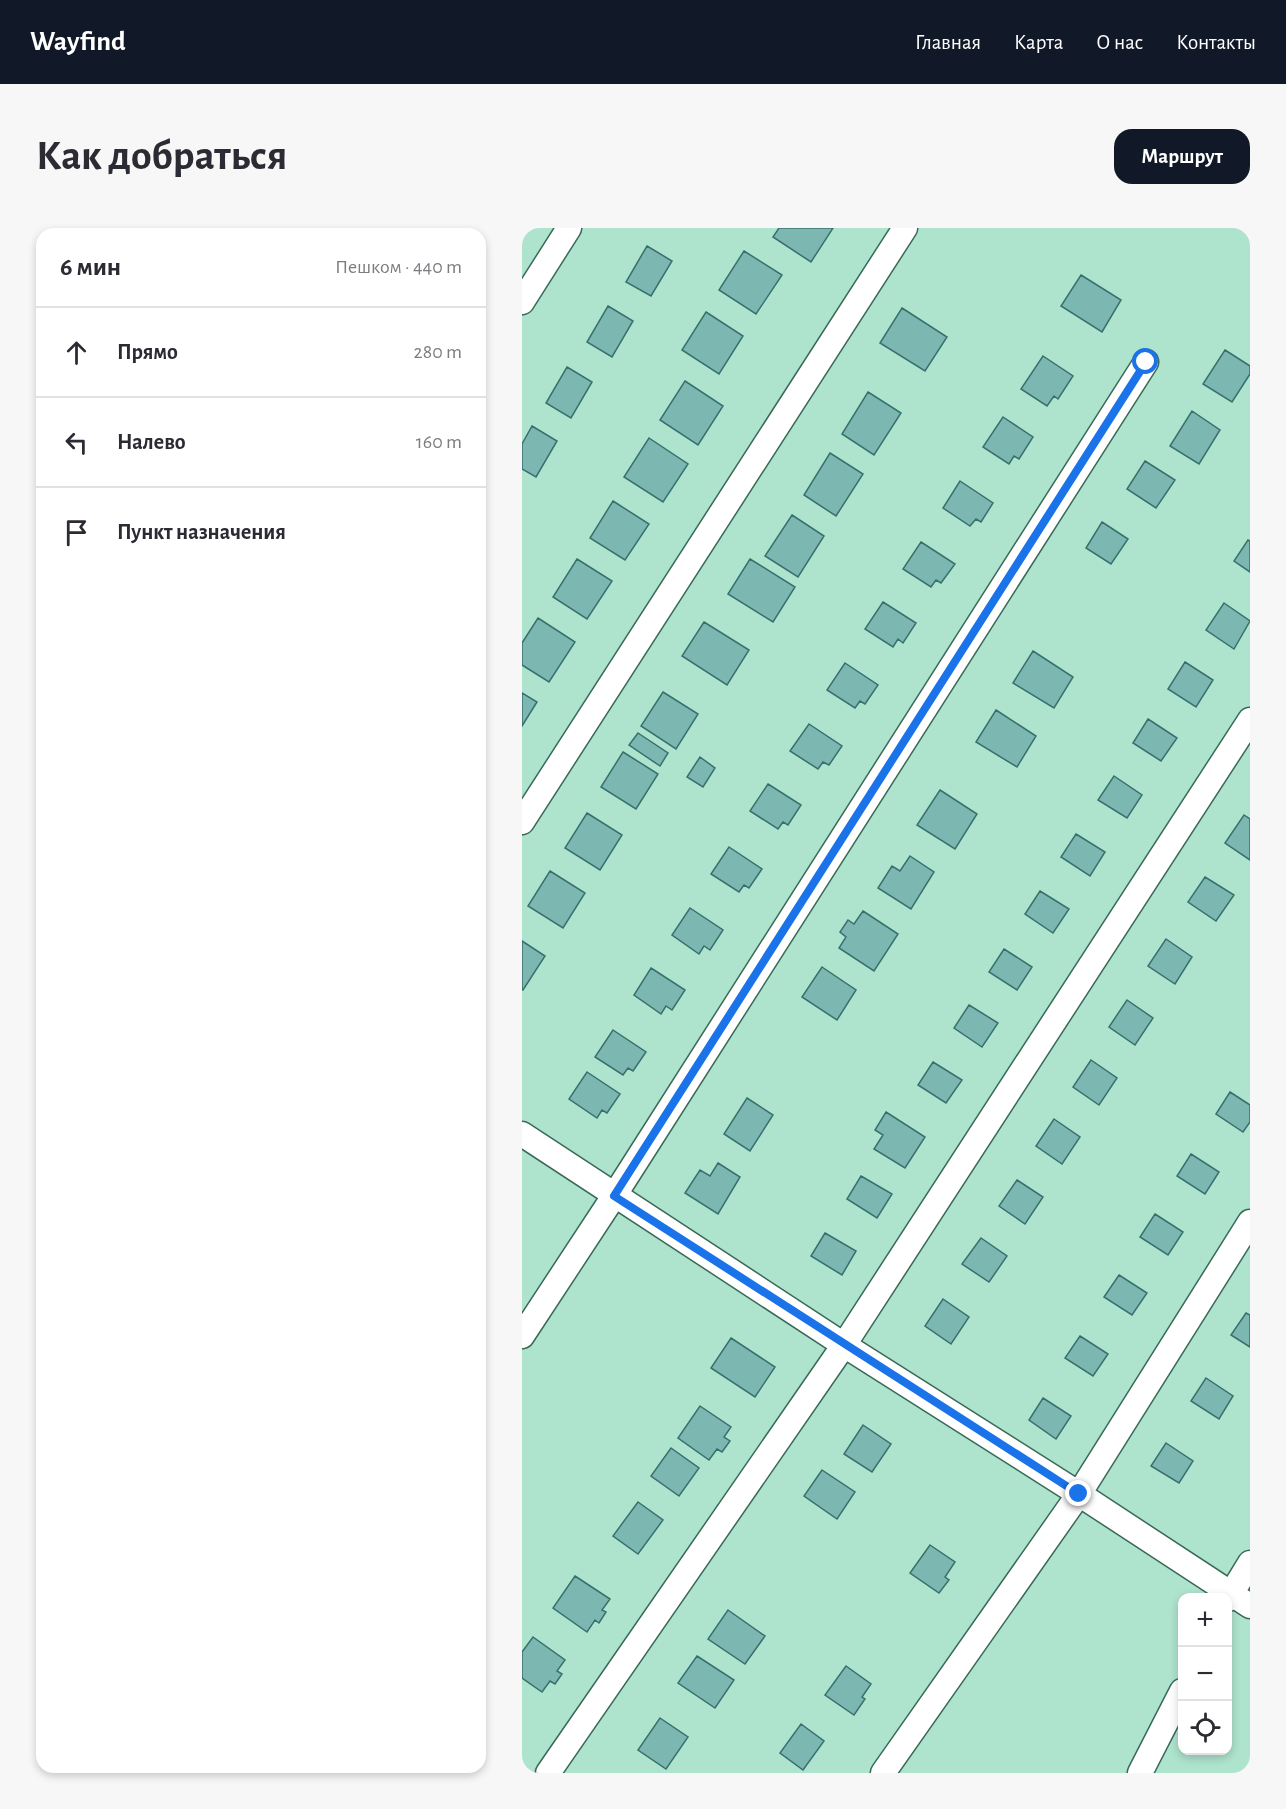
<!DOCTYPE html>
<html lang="ru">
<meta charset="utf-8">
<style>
:root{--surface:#fff;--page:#f7f7f7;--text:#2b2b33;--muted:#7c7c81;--line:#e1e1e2;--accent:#111827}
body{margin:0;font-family:"Alegreya Sans",sans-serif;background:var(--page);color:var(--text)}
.controls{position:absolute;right:18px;bottom:18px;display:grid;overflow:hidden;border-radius:12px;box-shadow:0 3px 9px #0003}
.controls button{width:54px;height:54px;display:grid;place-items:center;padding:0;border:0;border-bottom:2px solid var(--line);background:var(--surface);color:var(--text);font:30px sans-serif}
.stop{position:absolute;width:18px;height:18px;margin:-14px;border:4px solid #1a73e8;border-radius:50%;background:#fff}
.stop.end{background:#1a73e8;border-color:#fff;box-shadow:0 2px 6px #0008}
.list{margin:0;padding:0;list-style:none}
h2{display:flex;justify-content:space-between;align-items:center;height:78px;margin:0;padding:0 24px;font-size:26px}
h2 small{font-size:20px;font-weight:400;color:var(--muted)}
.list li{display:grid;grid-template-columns:39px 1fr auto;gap:18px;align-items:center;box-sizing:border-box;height:90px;padding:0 24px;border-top:2px solid var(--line)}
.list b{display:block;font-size:22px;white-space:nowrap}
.list em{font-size:20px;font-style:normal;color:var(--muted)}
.icon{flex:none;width:33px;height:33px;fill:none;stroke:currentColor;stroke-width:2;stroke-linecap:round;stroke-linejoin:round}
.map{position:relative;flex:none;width:728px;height:1545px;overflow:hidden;border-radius:18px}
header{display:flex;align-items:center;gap:36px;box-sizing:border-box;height:84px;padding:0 30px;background:var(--accent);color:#fff}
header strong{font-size:28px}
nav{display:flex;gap:33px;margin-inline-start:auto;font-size:21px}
.intro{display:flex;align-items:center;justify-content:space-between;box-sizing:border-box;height:144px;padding:0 36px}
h1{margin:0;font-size:42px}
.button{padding:15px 27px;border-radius:18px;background:var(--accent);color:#fff;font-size:21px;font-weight:700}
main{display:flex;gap:36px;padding:0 36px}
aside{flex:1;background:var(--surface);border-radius:18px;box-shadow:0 3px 9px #0003}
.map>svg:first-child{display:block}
</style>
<header>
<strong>Wayfind</strong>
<nav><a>Главная</a><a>Карта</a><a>О нас</a><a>Контакты</a></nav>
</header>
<div class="intro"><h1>Как добраться</h1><a class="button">Маршрут</a></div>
<main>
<aside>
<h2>6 мин<small>Пешком · 440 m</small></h2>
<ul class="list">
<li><svg class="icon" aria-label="ahead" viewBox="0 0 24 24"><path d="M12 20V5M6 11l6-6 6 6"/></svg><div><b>Прямо</b></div><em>280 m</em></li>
<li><svg class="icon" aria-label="left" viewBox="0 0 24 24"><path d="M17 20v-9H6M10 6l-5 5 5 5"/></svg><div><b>Налево</b></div><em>160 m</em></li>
<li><svg class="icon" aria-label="arrive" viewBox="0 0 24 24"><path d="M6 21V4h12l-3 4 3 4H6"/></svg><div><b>Пункт назначения</b></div></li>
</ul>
</aside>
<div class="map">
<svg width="728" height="1545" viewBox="0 0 728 1545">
<rect width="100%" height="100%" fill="#aee3ce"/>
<path fill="#7db7b2" stroke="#37706c" stroke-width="1.5" d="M257,0H311L289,34L251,9Z
M125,18L150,33L129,68L104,54Z
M222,23L260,47L234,86L197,62Z
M559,47L599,72L580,104L539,78Z
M86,78L111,93L90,129L65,114Z
M380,80L425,109L403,143L358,115Z
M184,84L221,108L197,146L160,122Z
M703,122L728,138V146L710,174L681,156Z
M521,128L551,148L536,171L532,168L525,178L499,161Z
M45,139L70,154L49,190L24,175Z
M163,153L201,178L176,217L138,192Z
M346,164L379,185L352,227L320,206Z
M670,183L698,202L677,236L648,218Z
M481,189L511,209L497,231L492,228L487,236L461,219Z
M10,198L35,213L14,249L0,241V216Z
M127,210L166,236L141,274L102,249Z
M308,225L341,246L314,288L282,267Z
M623,233L653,252L634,280L605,261Z
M438,253L471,275L459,294L454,291L448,298L421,280Z
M91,273L127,296L103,332L68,310Z
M270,287L302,308L276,349L243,328Z
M580,294L606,311L589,336L564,320Z
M726,312L728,313V344L712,333Z
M399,314L433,336L419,355L414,352L409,359L381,341Z
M55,331L90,353L65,391L31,369Z
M228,331L273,359L251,394L206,366Z
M361,374L394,395L381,415L376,411L371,419L343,401Z
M702,375L728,393L712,421L684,402Z
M16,390L53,414L27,454L0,437V415Z
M182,394L227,422L205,457L160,428Z
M511,423L551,449L532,480L491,455Z
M663,434L691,452L674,479L646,461Z
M323,435L356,457L343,476L338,473L333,480L305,462Z
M141,464L176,486L154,521L119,498Z
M0,465L15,474L0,498Z
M474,482L514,508L495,539L454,514Z
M626,491L655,510L639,533L611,515Z
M287,496L320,518L307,537L301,534L296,541L268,523Z
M116,505L146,525L138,538L107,517Z
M101,524L136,546L114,581L79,559Z
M178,529L193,540L181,559L165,549Z
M592,548L620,567L605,590L576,572Z
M246,556L279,577L266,597L261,594L256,601L228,583Z
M418,562L455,586L433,621L395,597Z
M65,585L100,607L78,642L43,620Z
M722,587L728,591V632L703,615Z
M554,606L583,624L568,648L539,629Z
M207,619L240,641L227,660L222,657L217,664L189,646Z
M388,628L412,644L389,681L356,660L370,638L378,643Z
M28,643L63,665L41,700L6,678Z
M683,649L712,667L694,693L666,674Z
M518,663L547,681L531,705L503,686Z
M168,680L201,702L188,722L182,718L177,726L150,707Z
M341,683L376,706L352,743L317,720L324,709L318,704L326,692L332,696Z
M644,711L670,729L653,756L626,738Z
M0,713L23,728L1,762H0Z
M482,721L510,739L495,762L467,744Z
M300,739L334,762L315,792L280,769Z
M129,740L163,762L150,782L144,778L139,786L112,767Z
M605,772L631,790L613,817L587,799Z
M447,777L476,795L460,819L432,800Z
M91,802L124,824L111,843L106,840L101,847L73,829Z
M569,832L595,850L577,877L551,859Z
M411,834L440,852L424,875L396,857Z
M65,844L98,866L85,885L80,882L75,890L47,871Z
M708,864L728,877V894L721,904L694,886Z
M225,870L251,887L228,923L202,906Z
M364,884L403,909L383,940L352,921L361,907L353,902Z
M532,891L558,909L540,936L514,918Z
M669,926L697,944L683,966L655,948Z
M196,935L218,949L196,986L163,965L178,942L188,948Z
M339,948L370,966L355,990L325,971Z
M495,952L521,969L503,996L477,978Z
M633,986L661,1004L646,1027L618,1009Z
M303,1005L334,1023L320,1047L289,1028Z
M459,1010L485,1028L467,1054L440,1036Z
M597,1047L625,1065L610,1087L582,1069Z
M421,1071L447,1089L429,1116L403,1098Z
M724,1085L728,1087V1119L709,1107Z
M558,1108L586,1126L571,1148L543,1130Z
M209,1110L253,1139L233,1169L189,1140Z
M684,1150L711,1168L697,1191L669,1173Z
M521,1170L549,1188L534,1211L507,1192Z
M178,1178L209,1199L202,1209L208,1213L200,1224L195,1221L187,1232L156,1210Z
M341,1197L369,1216L350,1244L322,1226Z
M644,1215L671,1233L657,1255L629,1238Z
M149,1220L177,1240L157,1268L129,1248Z
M300,1242L333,1264L315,1291L282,1268Z
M116,1274L141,1292L116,1326L91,1308Z
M408,1317L433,1334L423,1349L427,1352L417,1365L388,1345Z
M53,1348L88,1371L80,1382L84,1384L77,1395L73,1392L65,1404L31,1380Z
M206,1382L243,1408L223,1436L186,1411Z
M11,1409L43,1432L35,1443L40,1446L33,1456L28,1453L20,1464L0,1450V1424Z
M175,1428L212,1452L193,1480L156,1455Z
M324,1438L349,1456L340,1469L343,1471L332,1487L303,1467Z
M138,1490L166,1509L144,1541L116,1522Z
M279,1496L302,1513L281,1542L258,1525Z"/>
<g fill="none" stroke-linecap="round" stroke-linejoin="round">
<defs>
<path id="minor" d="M0,74L47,0
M0,594L383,0
M0,906L322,1117L557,1266L728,1378
M0,1108L92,968L624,134
M706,1371L728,1335
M26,1545L322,1117L728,492
M361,1545L557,1266L728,994
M618,1545L660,1463"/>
</defs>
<use href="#minor" stroke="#396958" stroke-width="27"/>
<use href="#minor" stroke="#fff" stroke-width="24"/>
</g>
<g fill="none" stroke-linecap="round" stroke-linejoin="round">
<path stroke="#1a73e8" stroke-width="8" d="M557,1266L92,968L624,134"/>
</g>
</svg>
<div class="controls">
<button>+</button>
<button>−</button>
<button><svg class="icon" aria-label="locate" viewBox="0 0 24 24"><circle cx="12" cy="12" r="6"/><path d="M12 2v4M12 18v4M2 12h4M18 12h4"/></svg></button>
</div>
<div class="stop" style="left:624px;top:134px"></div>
<div class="stop end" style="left:557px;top:1266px"></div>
</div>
</main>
